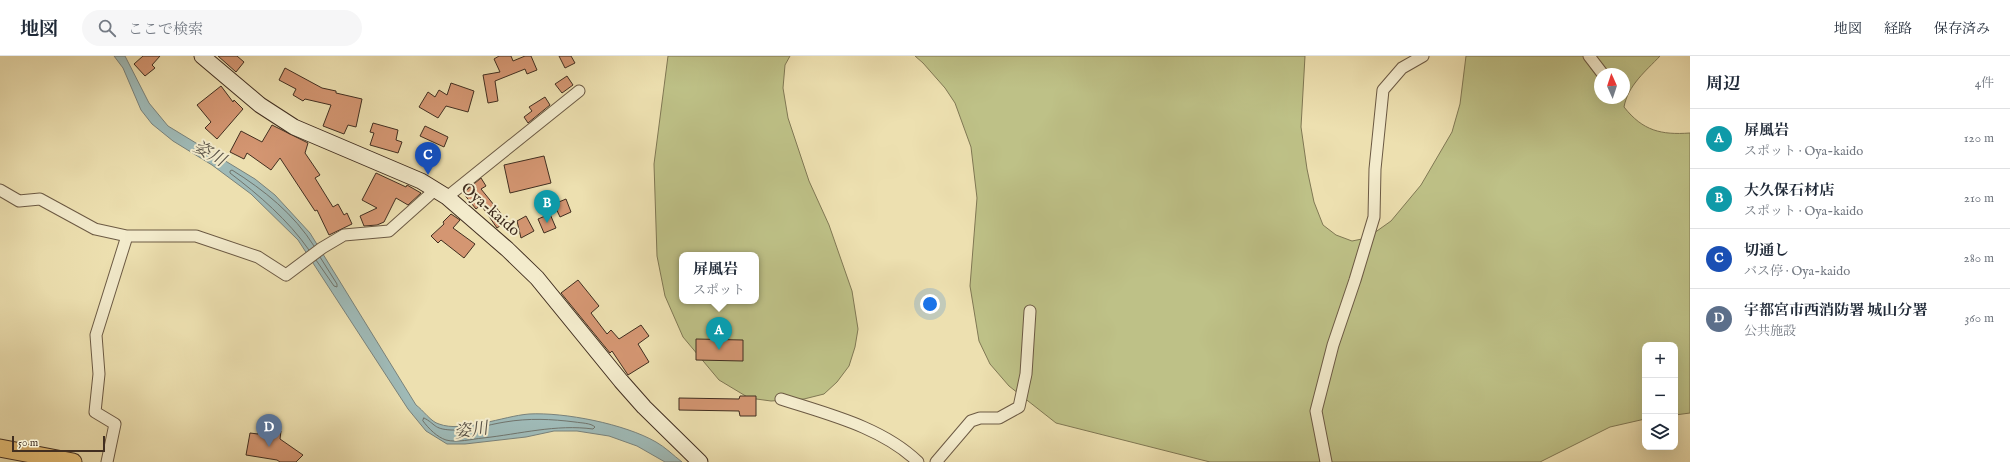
<!DOCTYPE html>
<html lang="ja">
<meta charset="utf-8">
<style>
:root{--surface:#fff;--page:#f6f6f7;--text:#1f2937;--muted:#747a83;--line:#e0e1e3;--accent:#0b8043}
body{margin:0;font-family:"IM FELL English","Noto Serif JP",serif;background:var(--page);color:var(--text)}
.controls{position:absolute;right:12px;bottom:12px;display:grid;overflow:hidden;border-radius:8px;box-shadow:0 4px 16px #0002}
.controls button{width:36px;height:36px;display:grid;place-items:center;padding:0;border:0;border-bottom:1px solid var(--line);background:var(--surface);color:var(--text);font:20px sans-serif}
.compass{position:absolute;left:1594px;top:12px;width:36px;height:36px;border-radius:50%;background:var(--surface);box-shadow:0 4px 16px #0002;rotate:357deg}
.scale{position:absolute;left:12px;bottom:10px;width:93px;box-sizing:border-box;padding-left:4px;border:2px solid #412e20;border-top:0;font-size:11px;line-height:14px;white-space:nowrap;color:#412e20;-webkit-text-stroke:3px #f3ebcc;paint-order:stroke}
.you{position:absolute;left:930px;top:248px;width:14px;height:14px;margin:-10px;border:3px solid #fff;border-radius:50%;background:#1a73e8;box-shadow:0 0 0 6px #1a73e833}
.badge{display:grid;place-items:center;width:26px;height:26px;border-radius:50%;background:var(--accent);color:#fff;font-size:13px;font-weight:700}
.pin{position:absolute;translate:-50% -33px;filter:drop-shadow(0 1px 2px #0008)}
.pin::after{content:'';position:absolute;top:21px;width:14px;height:12px;background:inherit;clip-path:polygon(0 0,100% 0,50% 100%)}
.popup{position:absolute;left:679px;top:196px;width:80px;height:52px;box-sizing:border-box;display:grid;place-content:center;border-radius:8px;background:var(--surface);filter:drop-shadow(0 1px 3px #0005);font-size:13px;white-space:nowrap;color:var(--muted)}
.popup b{font-size:15px;color:var(--text)}
.popup::after{content:'';position:absolute;left:50%;top:100%;margin-left:-8px;border:8px solid transparent;border-top-color:var(--surface)}
.list{margin:0;padding:0;list-style:none}
h2{display:flex;justify-content:space-between;align-items:center;height:52px;margin:0;padding:0 16px;font-size:17px}
h2 small{font-size:13px;font-weight:400;color:var(--muted)}
.list li{display:grid;grid-template-columns:26px 1fr auto;gap:12px;align-items:center;box-sizing:border-box;height:60px;padding:0 16px;border-top:1px solid var(--line)}
.list b{display:block;font-size:15px;white-space:nowrap}
.list p{margin:0;font-size:13px;white-space:nowrap;color:var(--muted)}
.list em{font-size:13px;font-style:normal;color:var(--muted)}
.icon{flex:none;width:22px;height:22px;fill:none;stroke:currentColor;stroke-width:2;stroke-linecap:round;stroke-linejoin:round}
.map{position:relative;flex:none;width:1690px;height:406px;overflow:hidden}
header{display:flex;align-items:center;gap:24px;box-sizing:border-box;height:56px;padding:0 20px;background:var(--surface);border-bottom:1px solid var(--line)}
header strong{font-size:19px}
nav{display:flex;gap:22px;margin-inline-start:auto;font-size:14px}
.search{width:280px;height:36px;background:var(--page);display:flex;align-items:center;gap:10px;box-sizing:border-box;padding:0 14px;border-radius:22px;color:var(--muted);font-size:15px}
main{display:flex}
aside{flex:1;background:var(--surface)}
.map>svg:first-child{display:block}
</style>
<header>
<strong>地図</strong>
<div class="search"><svg class="icon" aria-label="search" viewBox="0 0 24 24"><circle cx="10" cy="10" r="6"/><path d="M15 15l6 6"/></svg>ここで検索</div>
<nav><a>地図</a><a>経路</a><a>保存済み</a></nav>
</header>
<main>
<div class="map">
<svg width="1690" height="406" viewBox="0 0 1690 406">
<rect width="100%" height="100%" fill="#ede0b0"/>
<filter id="stains"><feTurbulence type="fractalNoise" baseFrequency=".005" numOctaves="4"/><feColorMatrix values="0 0 0 0 .2 0 0 0 0 .09 0 0 0 0 .02 0 0 0 .5 -.17"/></filter>
<radialGradient id="worn" r=".72"><stop offset=".6" stop-color="#630" stop-opacity="0"/><stop offset="1" stop-color="#630" stop-opacity=".3"/></radialGradient>
<path fill="#bec187" stroke="#807854" fill-rule="evenodd" d="M668,0H790L785,9L783,32L788,62L809,125L829,169L852,235L858,273L855,291L849,310L837,326L824,338L804,343L771,345L749,342L719,324L683,281L665,240L657,200L654,108ZM682,199H756V245H682Z
M915,0H1305L1301,71L1307,113L1314,146L1323,169L1336,179L1352,185L1367,182L1391,165L1421,129L1452,76L1460,48L1466,0H1660C1646,15 1628,29 1624,51C1643,75 1661,79 1690,77V357L1675,359V289H1645V363L1610,371L1540,406H1210L1056,367L1009,330L990,308L979,285L970,230L977,142L971,91L955,47L945,32L923,7ZM1600,18H1624V42H1600Z"/>
<path fill="#9fbab7" stroke="#79827b" d="M114,0H125L149,47L168,70L255,123L275,139L310,177L416,349C423,354 431,366 439,368C463,377 503,360 529,358C564,356 625,368 656,386C665,391 673,399 682,406H665L637,390L609,380L577,375H554L526,381L465,388H447L426,375L408,353L298,184L251,138L212,109L173,85L152,68L141,54L123,12Z"/>
<g fill="none" stroke-linecap="round" stroke-linejoin="round">
<path stroke="#70746c" stroke-width="1" d="M309,194C288,164 259,139 230,117V115L232,114C264,134 294,158 314,190
M316,204L334,230L337,231V228L320,201
M424,362C436,368 433,373 451,374C470,375 486,369 505,366C529,362 551,363 575,366C581,367 591,367 595,371L593,373C556,368 520,378 483,382C472,383 457,387 446,384C437,381 429,373 423,365Z"/>
</g>
<path fill="#d49672" stroke="#412e20" d="M143,0H160L152,9L155,12L145,20L134,8Z
M218,0H237L244,6L236,16Z
M499,0H511L513,5L525,0H531L537,14L527,18L525,13L495,25L498,45L488,47L483,19L500,16L494,3Z
M559,0H571L575,7L565,12Z
M285,12L322,32L336,35V37L362,43L356,71L348,69L344,78L323,70L331,49L305,43L303,45L293,39L296,33L279,24Z
M567,20L573,29L562,37L555,28Z
M451,27L474,35L468,56L446,50L438,62L419,51L428,36L435,41L439,34L447,39Z
M221,30L233,46L234,44L243,53L217,83L205,72L211,66L197,49Z
M545,41L550,49L528,67L524,61L532,55L529,51Z
M373,67L398,74L396,84L402,86L398,97L370,89L374,77L370,76Z
M272,69L308,87L305,97L320,119L315,122L333,151L338,148L344,159L347,157L352,168L329,179L317,154L315,155L280,102L271,114L247,97L244,103L230,96L241,75L262,86Z
M425,70L448,81L444,91L420,80Z
M544,100L551,127L510,137L504,109Z
M376,117L406,131L407,129L421,137L408,149L396,142L384,166L377,169L364,170L360,160L377,152L362,144Z
M481,122L486,130L481,133L507,165L497,172L481,149L476,153L463,137Z
M566,143L571,156L560,161L554,148Z
M451,158L460,164L453,172L475,188L464,202L441,184L438,187L431,180L444,168L443,166Z
M550,158L556,172L544,177L538,163Z
M526,160L534,175L521,182L517,165Z
M578,224L599,250L591,257L607,278L611,274L619,283L641,269L649,280L638,288L649,306L628,319L612,295L610,297L561,237Z
M696,283L743,284V305L696,304Z
M740,340H756V360H740L739,355L679,354V342L739,343Z
M260,372L281,375L280,383L303,399L296,406H280L277,404L246,399L250,377L258,378Z"/>
<g fill="none" stroke-linecap="round" stroke-linejoin="round">
<defs>
<path id="minor" d="M1589,0L1602,17
M0,134L19,145L40,143L95,173L127,180H196L258,201L286,219L322,192L344,179L389,175L436,133
M447,141L579,35
M781,343C827,358 882,371 918,406
M107,406L115,368L95,356L99,318L96,279L127,180
M936,406L971,365L980,362H999L1019,351L1026,318L1030,255
M1326,406L1316,355L1333,289L1355,224L1374,161L1375,113L1383,34L1402,12L1423,0"/>
<path id="secondary" d="M202,0L260,49L294,71L421,125L447,141L507,193L537,222L621,325L644,351L700,406"/>
<path id="primary" d="M0,392L73,406"/>
</defs>
<use href="#minor" stroke="#6c5a44" stroke-width="13"/>
<use href="#secondary" stroke="#412e20" stroke-width="17"/>
<use href="#primary" stroke="#412e20" stroke-width="19"/>
<use href="#minor" stroke="#f3ebcc" stroke-width="11"/>
<use href="#secondary" stroke="#f3ebcc" stroke-width="15"/>
<use href="#primary" stroke="#e6c078" stroke-width="17"/>
</g>
<g text-anchor="middle" dominant-baseline="central" stroke-width="4" stroke-linejoin="round" paint-order="stroke">
<g font-size="16" fill="#412e20" stroke="#f3ebcc">
<text transform="translate(490 154) rotate(41)">Oya-kaido</text>
</g>
<g font-size="17" font-style="italic" fill="#585146" stroke="#f3ebcc">
<text transform="translate(209 98) rotate(30)">姿川</text>
<text transform="translate(471 375) rotate(-8)">姿川</text>
</g>
</g>
<rect width="100%" height="100%" filter="url(#stains)"/>
<rect width="100%" height="100%" fill="url(#worn)"/>
</svg>
<div class="controls">
<button>+</button>
<button>−</button>
<button><svg class="icon" aria-label="layers" viewBox="0 0 24 24"><path d="M12 4l9 5-9 5-9-5zM3 14l9 5 9-5"/></svg></button>
</div>
<svg class="compass" viewBox="-18 -18 36 36"><path d="M0-13l5 13h-10z" fill="#e53935"/><path d="M0 13l5-13h-10z" fill="#747a83"/></svg>
<div class="scale">50 m</div>
<div class="you"></div>
<div class="pin badge" style="left:719px;top:294px;background:#0f9aa8">A</div>
<div class="popup"><b>屏風岩</b>スポット</div>
<div class="pin badge" style="left:547px;top:167px;background:#0f9aa8">B</div>
<div class="pin badge" style="left:428px;top:119px;background:#1a4fb4">C</div>
<div class="pin badge" style="left:269px;top:391px;background:#5c6f8a">D</div>
</div>
<aside>
<h2>周辺<small>4件</small></h2>
<ul class="list">
<li><span class="badge" style="background:#0f9aa8">A</span><div><b>屏風岩</b><p>スポット · Oya-kaido</p></div><em>120 m</em></li>
<li><span class="badge" style="background:#0f9aa8">B</span><div><b>大久保石材店</b><p>スポット · Oya-kaido</p></div><em>210 m</em></li>
<li><span class="badge" style="background:#1a4fb4">C</span><div><b>切通し</b><p>バス停 · Oya-kaido</p></div><em>280 m</em></li>
<li><span class="badge" style="background:#5c6f8a">D</span><div><b>宇都宮市西消防署 城山分署</b><p>公共施設</p></div><em>360 m</em></li>
</ul>
</aside>
</main>
